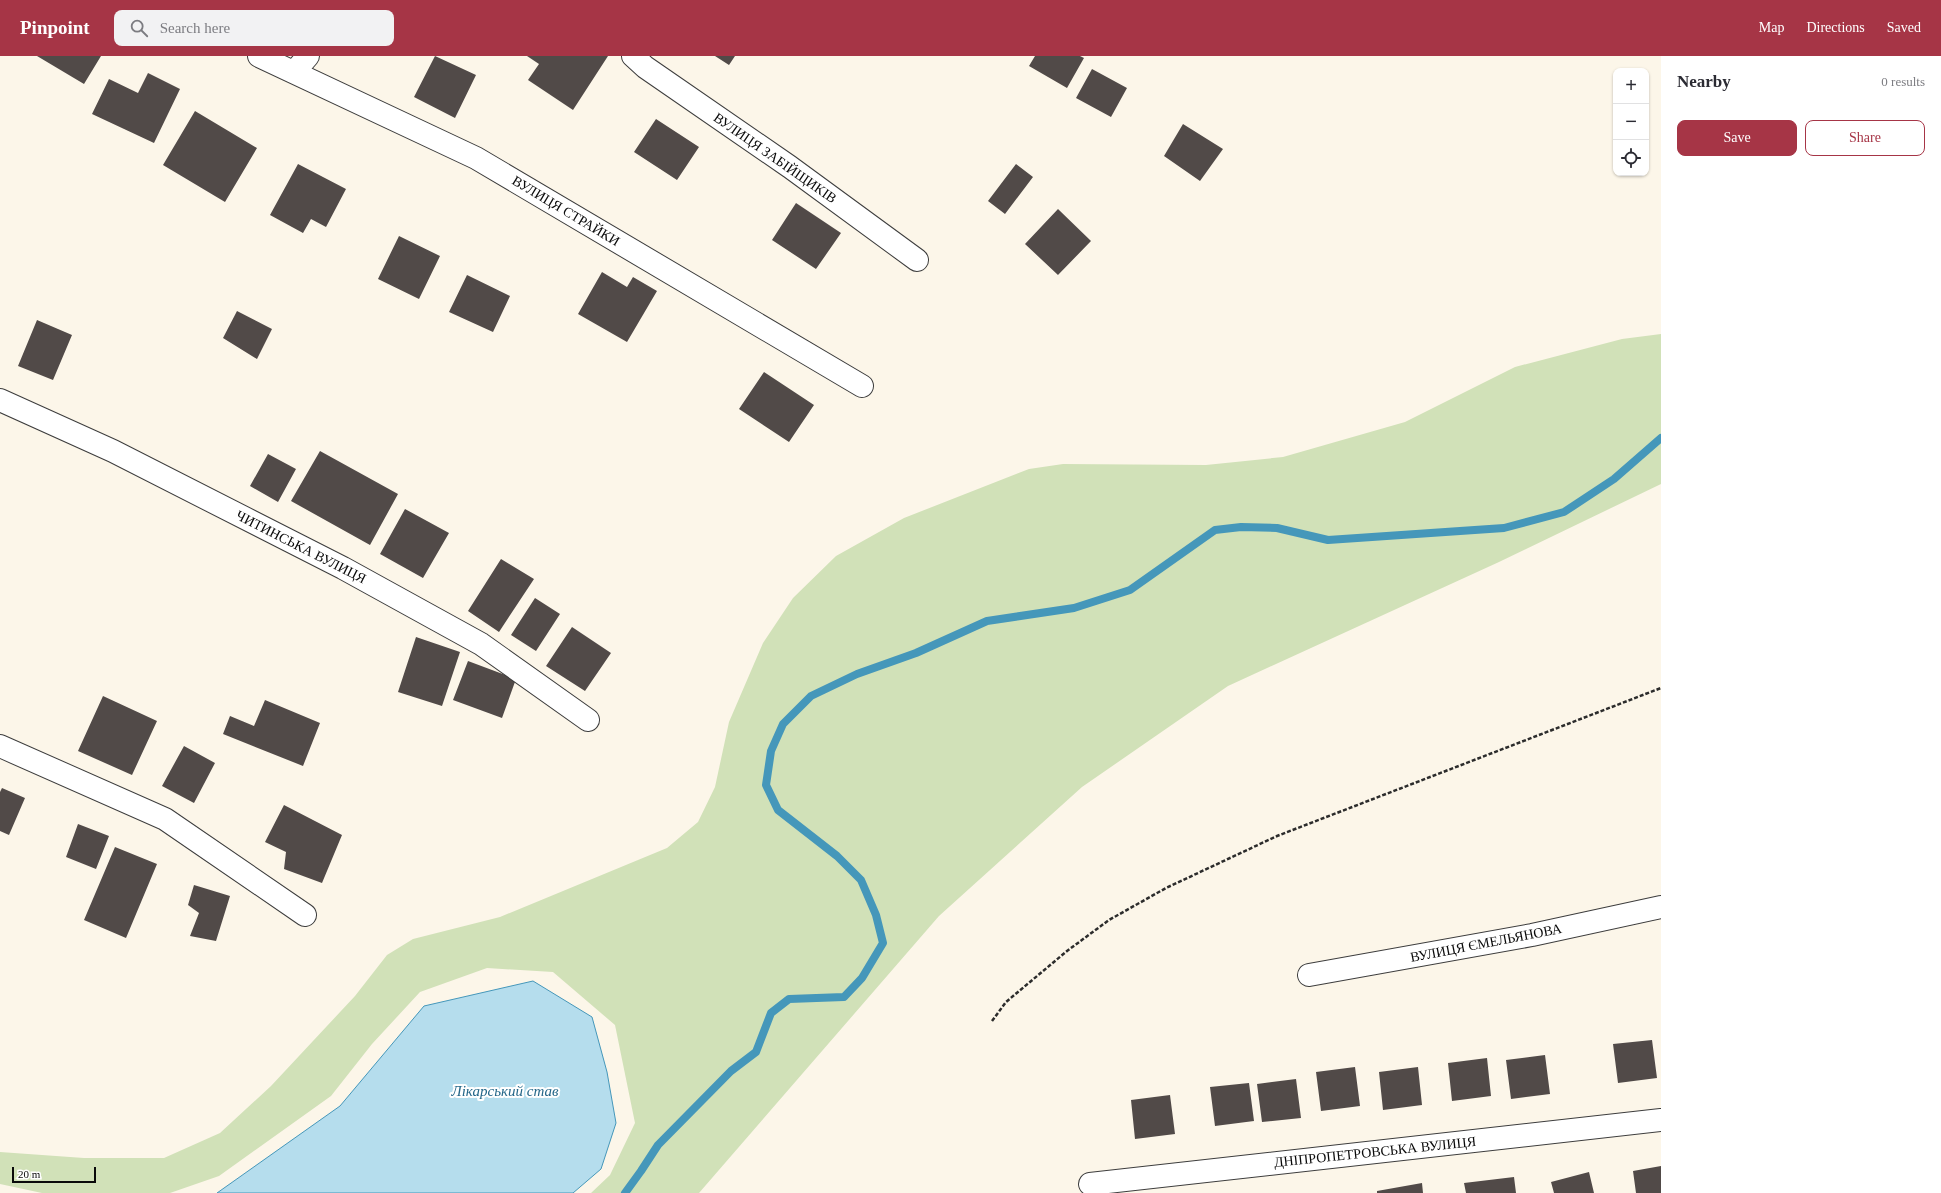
<!DOCTYPE html>
<meta charset="utf-8">
<style>
:root{--surface:#fff;--page:#f2f2f3;--text:#2b2b33;--muted:#7c7c81;--line:#e1e1e2;--accent:#a63546}
body{margin:0;font-family:"Times New Roman",serif;background:var(--page);color:var(--text)}
.controls{position:absolute;right:12px;top:12px;display:grid;overflow:hidden;border-radius:8px;box-shadow:0 1px 3px #0004}
.controls button{width:36px;height:36px;display:grid;place-items:center;padding:0;border:0;border-bottom:1px solid var(--line);background:var(--surface);color:var(--text);font:20px sans-serif}
.scale{position:absolute;left:12px;bottom:10px;width:84px;box-sizing:border-box;padding-left:4px;border:2px solid #0a0a0a;border-top:0;font-size:11px;line-height:14px;white-space:nowrap;color:#0a0a0a;-webkit-text-stroke:3px #fff;paint-order:stroke}
.list{margin:0;padding:0;list-style:none}
h2{display:flex;justify-content:space-between;align-items:center;height:52px;margin:0;padding:0 16px;font-size:17px}
h2 small{font-size:13px;font-weight:400;color:var(--muted)}
.actions{display:flex;gap:8px;padding:12px 16px}
.actions a{flex:1;padding:9px 0;border:1px solid var(--accent);border-radius:8px;text-align:center;font-size:14px;color:var(--accent)}
.actions .main{background:var(--accent);color:#fff}
.icon{flex:none;width:22px;height:22px;fill:none;stroke:currentColor;stroke-width:2;stroke-linecap:round;stroke-linejoin:round}
.map{position:relative;flex:none;width:1661px;height:1137px;overflow:hidden}
header{display:flex;align-items:center;gap:24px;box-sizing:border-box;height:56px;padding:0 20px;background:var(--accent);color:#fff}
header strong{font-size:19px}
nav{display:flex;gap:22px;margin-inline-start:auto;font-size:14px}
.search{width:280px;height:36px;background:var(--page);display:flex;align-items:center;gap:10px;box-sizing:border-box;padding:0 14px;border-radius:8px;color:var(--muted);font-size:15px}
main{display:flex}
aside{flex:1;background:var(--surface)}
.map>svg:first-child{display:block}
</style>
<header>
<strong>Pinpoint</strong>
<div class="search"><svg class="icon" aria-label="search" viewBox="0 0 24 24"><circle cx="10" cy="10" r="6"/><path d="M15 15l6 6"/></svg>Search here</div>
<nav><a>Map</a><a>Directions</a><a>Saved</a></nav>
</header>
<main>
<div class="map">
<svg width="1661" height="1137" viewBox="0 0 1661 1137">
<rect width="100%" height="100%" fill="#fcf6e9"/>
<path fill="#d1e1b8" d="M1661,278V428L1499,506L1228,630L1082,731L939,860L699,1137H591L610,1119L635,1067L615,969L553,916L487,912L420,936L372,988L331,1040L219,1120L170,1137H42L0,1128V1096L84,1102H164L220,1077L271,1030L355,940L387,899L413,883L500,861L667,792L698,766L715,731L729,666L763,587L793,542L836,500L904,462L1029,413L1063,408L1206,409L1283,401L1405,366L1515,311L1622,283Z"/>
<path fill="#b5dded" stroke="#4597ba" d="M533,925L592,961L607,1016L616,1067L601,1113L573,1137H217L340,1050L424,950Z"/>
<g fill="none" stroke-linecap="round" stroke-linejoin="round">
<path stroke="#4597ba" stroke-width="8" d="M625,1137L641,1115L658,1089L731,1015L756,996L771,957L789,943L844,941L862,922L883,887L876,859L861,824L837,800L778,754L766,729L771,695L783,668L811,640L857,618L916,597L987,565L1074,552L1130,534L1215,474L1241,471L1277,472L1328,484L1504,472L1564,456L1614,423L1661,382"/>
</g>
<path fill="#514a48" d="M37,0H101L84,28Z
M435,0L476,19L455,62L414,41Z
M527,0H608L573,54L528,24L539,8Z
M715,0H735L729,9Z
M1035,0H1080L1084,2L1067,32L1029,10Z
M1092,13L1127,32L1111,61L1076,42Z
M148,17L180,33L154,87L92,58L109,23L138,37Z
M195,55L257,92L225,146L163,109Z
M656,63L699,91L677,124L634,96Z
M1183,68L1223,93L1200,125L1164,100Z
M298,108L346,133L326,171L311,163L303,177L270,159Z
M1016,108L1033,121L1005,158L988,145Z
M796,147L841,177L816,213L772,184Z
M1058,153L1091,185L1058,219L1025,188Z
M399,180L440,200L419,243L378,223Z
M602,216L627,231L633,221L657,235L627,286L578,258Z
M467,219L510,240L493,276L449,256Z
M237,255L272,273L257,303L223,282Z
M37,264L72,279L53,324L18,310Z
M764,316L814,349L789,386L739,353Z
M320,395L398,438L370,489L291,445Z
M268,398L296,413L278,446L250,430Z
M405,453L449,477L423,522L380,498Z
M501,503L534,523L499,576L468,555Z
M535,542L560,558L536,595L511,579Z
M572,571L611,597L585,635L546,610Z
M416,581L460,596L442,650L398,636Z
M468,605L516,623L502,662L453,644Z
M103,640L157,665L132,719L78,695Z
M265,644L320,667L303,710L223,678L230,660L254,670Z
M184,690L215,707L194,747L162,730Z
M2,732L25,742L9,779L0,775V736Z
M284,749L342,779L322,827L284,813L286,796L265,786Z
M78,768L109,780L96,813L66,801Z
M115,791L157,808L126,882L84,864Z
M194,829L230,840L216,885L190,880L199,857L188,849Z
M1652,984L1657,1022L1618,1027L1613,988Z
M1545,999L1550,1038L1511,1043L1506,1004Z
M1487,1002L1491,1040L1452,1045L1448,1007Z
M1355,1011L1360,1050L1321,1055L1316,1016Z
M1418,1011L1422,1049L1383,1054L1379,1016Z
M1296,1023L1301,1062L1262,1066L1257,1028Z
M1249,1027L1254,1065L1215,1070L1210,1031Z
M1170,1039L1175,1078L1135,1083L1131,1044Z
M1661,1110V1137H1636L1633,1115Z
M1589,1116L1594,1137H1554L1551,1126Z
M1514,1121L1516,1137H1466L1464,1127Z
M1422,1127L1423,1137H1377V1135Z"/>
<g fill="none" stroke-linecap="round" stroke-linejoin="round">
<defs>
<path id="minor" d="M259,0L476,102L862,330
M633,0L645,11L790,111L917,204
M295,15L308,0
M0,344L113,395L343,512L481,588L588,664
M0,690L165,763L305,859
M1309,919L1532,879L1661,851
M1090,1128L1661,1064"/>
</defs>
<use href="#minor" stroke="#3d3d3d" stroke-width="24"/>
<path stroke="#2c2c2c" stroke-width="2.5" stroke-dasharray="4 2" stroke-linecap="butt" d="M992,965L1006,946L1067,895L1109,864L1166,832L1277,780L1661,632"/>
<use href="#minor" stroke="#fff" stroke-width="22"/>
</g>
<g text-anchor="middle" dominant-baseline="central" stroke-width="4" stroke-linejoin="round" paint-order="stroke">
<g font-size="14" fill="#0a0a0a" stroke="#fff">
<text transform="translate(775 102) rotate(35)">ВУЛИЦЯ ЗАБІЙЩИКІВ</text>
<text transform="translate(566 155) rotate(31)">ВУЛИЦЯ СТРАЙКИ</text>
<text transform="translate(301 491) rotate(27)">ЧИТИНСЬКА ВУЛИЦЯ</text>
<text transform="translate(1486 887) rotate(-11)">ВУЛИЦЯ ЄМЕЛЬЯНОВА</text>
<text transform="translate(1375 1096) rotate(-6)">ДНІПРОПЕТРОВСЬКА ВУЛИЦЯ</text>
</g>
<g font-size="15" font-style="italic" fill="#256789" stroke="#fff">
<text x="505" y="1035">Лікарський став</text>
</g>
</g>
</svg>
<div class="controls">
<button>+</button>
<button>−</button>
<button><svg class="icon" aria-label="locate" viewBox="0 0 24 24"><circle cx="12" cy="12" r="6"/><path d="M12 2v4M12 18v4M2 12h4M18 12h4"/></svg></button>
</div>
<div class="scale">20 m</div>
</div>
<aside>
<h2>Nearby<small>0 results</small></h2>
<ul class="list">
</ul>
<div class="actions"><a class="main">Save</a><a>Share</a></div>
</aside>
</main>
